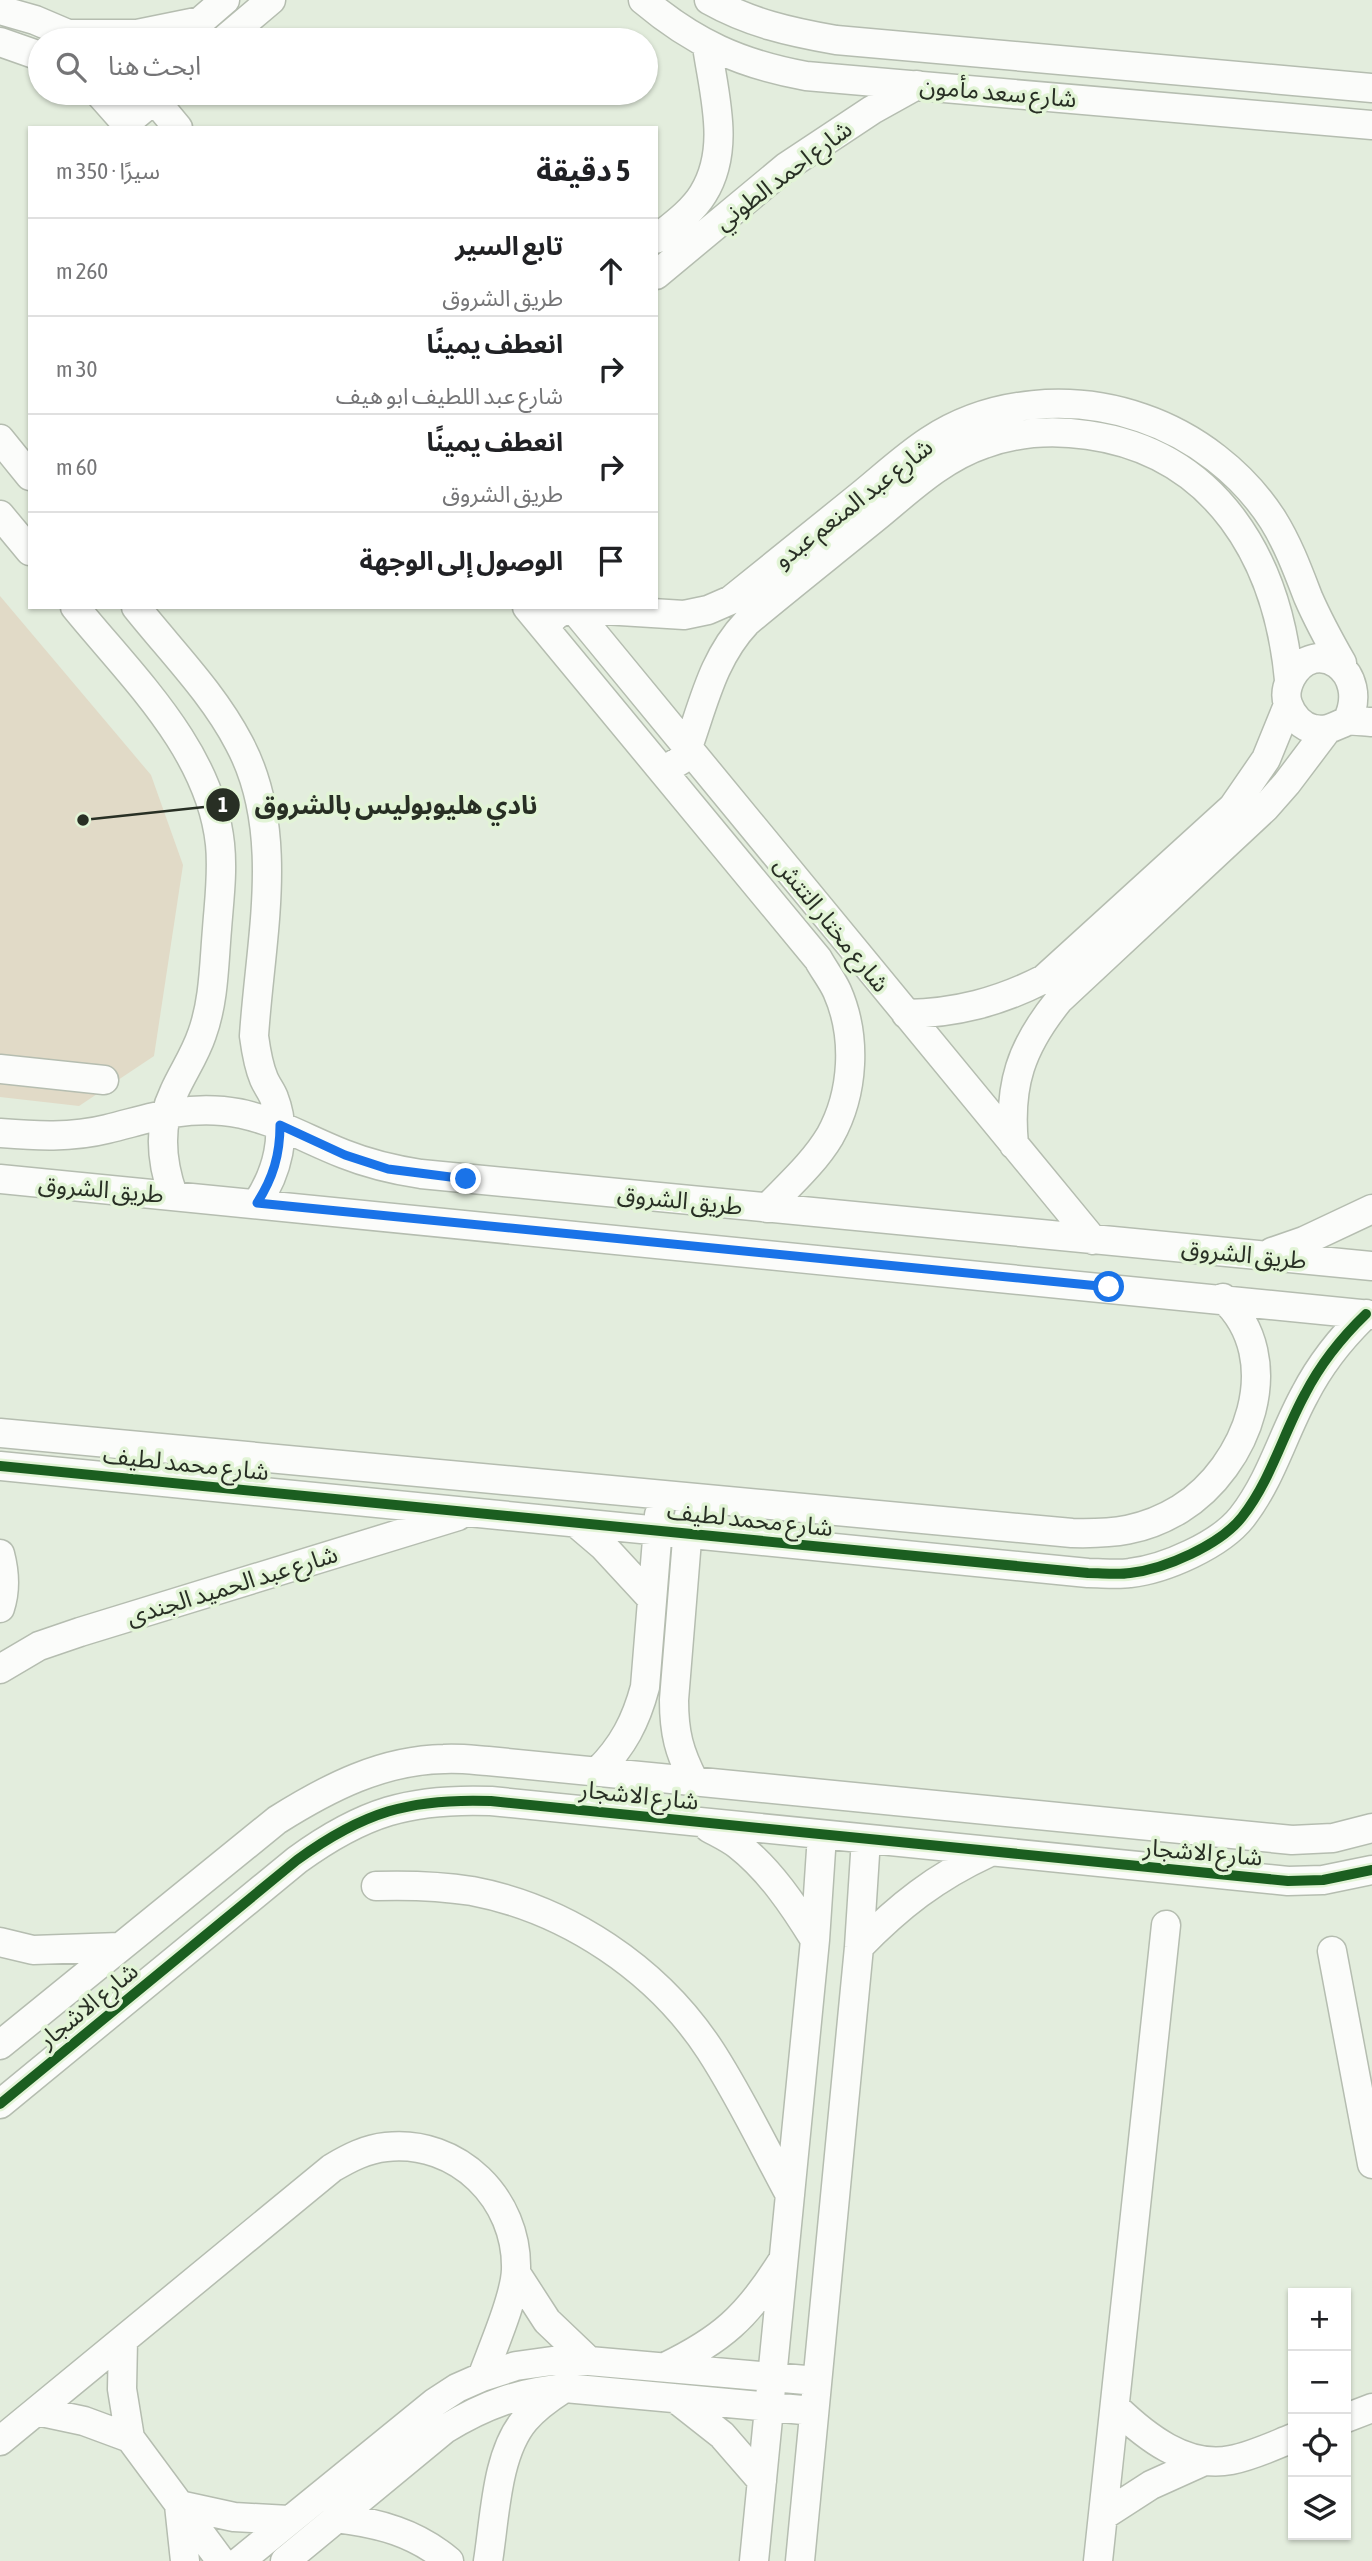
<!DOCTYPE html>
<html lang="ar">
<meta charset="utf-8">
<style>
:root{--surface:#fff;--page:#f6f6f6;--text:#202124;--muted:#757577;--line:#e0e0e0}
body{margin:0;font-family:"Asap Condensed","Noto Sans Arabic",sans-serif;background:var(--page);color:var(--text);direction:rtl}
.controls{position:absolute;right:21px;bottom:21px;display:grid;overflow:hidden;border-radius:0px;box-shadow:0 2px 5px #0004}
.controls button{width:63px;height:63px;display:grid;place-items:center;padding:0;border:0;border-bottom:2px solid var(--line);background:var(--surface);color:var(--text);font:35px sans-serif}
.stop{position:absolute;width:21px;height:21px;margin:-16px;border:5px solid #1a73e8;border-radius:50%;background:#fff}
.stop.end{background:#1a73e8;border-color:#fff;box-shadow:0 2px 7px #0008}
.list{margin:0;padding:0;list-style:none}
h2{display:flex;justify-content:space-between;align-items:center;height:91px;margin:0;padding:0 28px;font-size:30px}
h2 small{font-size:23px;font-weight:400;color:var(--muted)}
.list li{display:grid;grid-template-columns:46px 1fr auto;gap:21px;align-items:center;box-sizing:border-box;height:98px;padding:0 28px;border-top:2px solid var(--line)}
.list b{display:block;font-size:26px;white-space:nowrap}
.list p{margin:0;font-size:23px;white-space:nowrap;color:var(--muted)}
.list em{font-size:23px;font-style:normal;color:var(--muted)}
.icon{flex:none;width:38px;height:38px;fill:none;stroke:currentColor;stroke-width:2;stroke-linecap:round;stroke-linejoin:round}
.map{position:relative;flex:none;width:1372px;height:2561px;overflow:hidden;direction:ltr}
.search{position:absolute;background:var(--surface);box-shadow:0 2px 5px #0004;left:28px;top:28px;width:630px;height:77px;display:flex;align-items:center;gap:18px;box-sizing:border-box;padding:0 24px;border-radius:38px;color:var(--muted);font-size:26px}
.panel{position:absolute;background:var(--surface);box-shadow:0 2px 5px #0004;left:28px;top:126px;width:630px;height:483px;border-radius:0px;direction:rtl}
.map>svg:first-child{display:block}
</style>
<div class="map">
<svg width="1372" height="2561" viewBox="0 0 1372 2561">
<rect width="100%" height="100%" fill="#e3eddd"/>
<path fill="#e1dac7" d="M0,596L151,775L183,865L154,1056L79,1106L0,1097Z"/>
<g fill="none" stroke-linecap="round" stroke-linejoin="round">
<defs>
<path id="minor" d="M643,0C694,43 740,64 806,76L1372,125
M709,0C750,23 790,32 836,40L1372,88
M0,10L35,20L82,40
M188,32L225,0
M72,34H137L201,21
M224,40L271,0
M0,42L40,56
M99,93L130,128
M149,93L178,128
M126,123L162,93
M656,239C672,226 692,212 703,194C731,149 714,95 707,46
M656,275L786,167L872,110L917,85
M0,439L30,476
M0,515L30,551
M75,607C132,677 210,750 220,844C223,873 219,901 217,929C214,964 214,1001 202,1034C195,1055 183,1072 174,1092C158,1125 161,1161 173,1195
M136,607C171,651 213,693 239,743C287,832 260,940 254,1036C256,1051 258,1065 264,1079C267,1086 272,1092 274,1098C288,1134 277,1173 257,1203
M527,607L818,959C824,970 832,980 837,991C857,1036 854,1093 830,1136C814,1163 788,1186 767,1208
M572,607L1093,1240
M545,628C552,617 559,611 572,608L684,615L708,610L731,600C772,567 813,534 855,500C879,481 903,458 929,441C991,400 1073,394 1142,418C1195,436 1243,473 1273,520C1288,544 1298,571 1308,597C1318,620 1330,642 1342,663
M1347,721C1372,672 1315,633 1291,678C1287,686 1285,696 1288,704C1292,716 1302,727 1314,729C1327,732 1335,726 1345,722C1352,719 1364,722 1372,722
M663,771L681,760L688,747C704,702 713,658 747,622C789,587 832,553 875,518C908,491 942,458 984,444C1017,432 1054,430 1088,435C1217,453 1278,560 1289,680
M906,1014C956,1013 999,1002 1044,979L1233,807L1266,759L1288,705
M0,1069L104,1080
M0,1133C36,1136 71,1138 107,1129C148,1119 179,1107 223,1111C267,1115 303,1138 344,1154C369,1164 395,1170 421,1174L1372,1266
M1014,1145C1008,1085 1021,1047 1059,1000L1265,808L1287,783L1327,730
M0,1179L1372,1315
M1272,1252L1304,1241L1372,1209
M0,1433L1072,1533C1113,1534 1144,1531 1180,1509C1248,1467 1288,1359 1223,1298
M0,1466L1088,1573C1102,1573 1117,1575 1130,1573C1165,1569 1220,1545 1242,1517C1271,1480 1283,1434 1305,1394C1321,1363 1341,1338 1366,1314
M689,1515L674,1700C674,1733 679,1752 694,1781
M576,1523L603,1546L652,1599
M0,1554C5,1573 6,1590 0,1608
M0,1669L39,1646L80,1632L458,1516
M598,1771C623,1746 636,1721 645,1687L659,1515
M709,1828C718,1833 729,1838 738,1845C770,1870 794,1906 815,1940
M376,1886C409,1885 440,1886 472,1891C567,1909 657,1969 710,2050C740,2096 764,2147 790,2195
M0,1942L33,1950L120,1947
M859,1947C899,1906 936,1877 988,1853
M1332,1951L1372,2164
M0,2045L277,1820C328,1788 382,1760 444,1759C459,1758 474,1760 488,1761L1292,1840L1333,1838L1372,1828
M0,2104L297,1860C363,1812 410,1798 491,1801L1288,1881L1323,1880L1372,1870
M516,2273L547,2321L589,2361
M123,2340L122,2389L130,2438L221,2561
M665,2367C721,2340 747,2317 781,2263
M675,2398L722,2435L762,2481
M1115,2407C1145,2436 1186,2469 1231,2460C1252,2456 1273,2446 1293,2438
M37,2411L84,2421L130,2438
M1346,2418L1372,2408
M0,2441L332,2168C349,2158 366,2149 386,2147C458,2139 518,2199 516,2270C515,2297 492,2350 482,2377
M1103,2516L1151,2485L1202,2462
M336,2518C379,2523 416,2533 449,2561
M185,2561L179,2505L234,2517L289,2520
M240,2561L434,2403L457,2388L482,2377L516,2366L552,2361H589L817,2381
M285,2561L445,2429C486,2404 518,2393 565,2388L814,2411
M488,2561C495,2518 496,2454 525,2420C536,2407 549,2398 563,2389
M754,2561L815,1940L822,1835
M800,2561L859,1947L866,1839
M1098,2561L1166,1925"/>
</defs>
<use href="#minor" stroke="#b5bdb0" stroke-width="31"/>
<use href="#minor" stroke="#fbfcfa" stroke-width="28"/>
<defs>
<path id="cycleway" d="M0,1466L1088,1573C1102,1573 1117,1575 1130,1573C1165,1569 1220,1545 1242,1517C1271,1480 1283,1434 1305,1394C1321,1363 1341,1338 1366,1314
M0,2104L297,1860C363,1812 410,1798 491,1801L1288,1881L1323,1880L1372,1870"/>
</defs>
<use href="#cycleway" stroke="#e2f4d6" stroke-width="15"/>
<use href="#cycleway" stroke="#1b5e20" stroke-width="10"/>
</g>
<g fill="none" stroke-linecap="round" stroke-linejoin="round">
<path stroke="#1a73e8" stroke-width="9" d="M466,1179L388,1169L345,1155L280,1125C280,1155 273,1178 257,1203L1109,1287"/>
</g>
<g text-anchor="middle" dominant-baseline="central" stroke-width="7" stroke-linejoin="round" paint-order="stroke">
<g font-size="24" fill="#282f24" stroke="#e2f4d6">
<text transform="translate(998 92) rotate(5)">شارع سعد مأمون</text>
<text transform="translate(783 175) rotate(-37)">شارع احمد الطوني</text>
<text transform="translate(853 503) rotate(-38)">شارع عبد المنعم عبدو</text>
<text transform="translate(832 924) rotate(51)">شارع مختار التتش</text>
<text transform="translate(101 1189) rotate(5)">طريق الشروق</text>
<text transform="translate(680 1200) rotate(6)">طريق الشروق</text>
<text transform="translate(1244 1254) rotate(6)">طريق الشروق</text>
<text transform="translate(186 1463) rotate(6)">شارع محمد لطيف</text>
<text transform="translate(750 1519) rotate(6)">شارع محمد لطيف</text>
<text transform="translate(232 1585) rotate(-17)">شارع عبد الحميد الجندى</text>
<text transform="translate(639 1795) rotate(6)">شارع الاشجار</text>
<text transform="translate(1203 1852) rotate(5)">شارع الاشجار</text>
<text transform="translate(88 2005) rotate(-39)">شارع الاشجار</text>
</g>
</g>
<path fill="none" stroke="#282f24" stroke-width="2.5" d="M83 820L223 805"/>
<g fill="#282f24" stroke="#e2f4d6" stroke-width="2.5">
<circle cx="83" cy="820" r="7"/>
<circle cx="223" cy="805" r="18"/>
</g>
<g font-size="21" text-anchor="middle" font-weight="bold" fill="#fff">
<text x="223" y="812">1</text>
</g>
<g font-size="26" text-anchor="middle" font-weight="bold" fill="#282f24" stroke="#e2f4d6" stroke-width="7" stroke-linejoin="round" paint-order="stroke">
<text x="396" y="814">نادي هليوبوليس بالشروق</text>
</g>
</svg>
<div class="controls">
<button>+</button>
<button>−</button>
<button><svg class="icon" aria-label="locate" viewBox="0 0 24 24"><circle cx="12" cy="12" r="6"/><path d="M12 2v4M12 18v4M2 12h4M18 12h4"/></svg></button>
<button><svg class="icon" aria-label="layers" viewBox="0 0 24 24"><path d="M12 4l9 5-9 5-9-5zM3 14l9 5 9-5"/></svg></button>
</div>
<div class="stop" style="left:1109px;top:1287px"></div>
<div class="stop end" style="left:466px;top:1179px"></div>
<div class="search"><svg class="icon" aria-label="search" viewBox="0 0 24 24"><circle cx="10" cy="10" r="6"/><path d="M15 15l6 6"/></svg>ابحث هنا</div>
<section class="panel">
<h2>5 دقيقة<small>سيرًا · 350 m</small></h2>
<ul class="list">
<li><svg class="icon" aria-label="ahead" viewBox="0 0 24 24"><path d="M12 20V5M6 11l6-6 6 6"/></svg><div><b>تابع السير</b><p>طريق الشروق</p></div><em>260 m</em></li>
<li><svg class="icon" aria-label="right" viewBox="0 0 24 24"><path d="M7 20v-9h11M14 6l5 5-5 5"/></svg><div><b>انعطف يمينًا</b><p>شارع عبد اللطيف ابو هيف</p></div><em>30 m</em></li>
<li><svg class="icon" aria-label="right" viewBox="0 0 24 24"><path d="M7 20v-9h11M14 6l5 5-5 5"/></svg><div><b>انعطف يمينًا</b><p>طريق الشروق</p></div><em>60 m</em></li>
<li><svg class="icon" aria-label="arrive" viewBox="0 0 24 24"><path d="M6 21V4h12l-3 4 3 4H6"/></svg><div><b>الوصول إلى الوجهة</b></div></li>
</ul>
</section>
</div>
